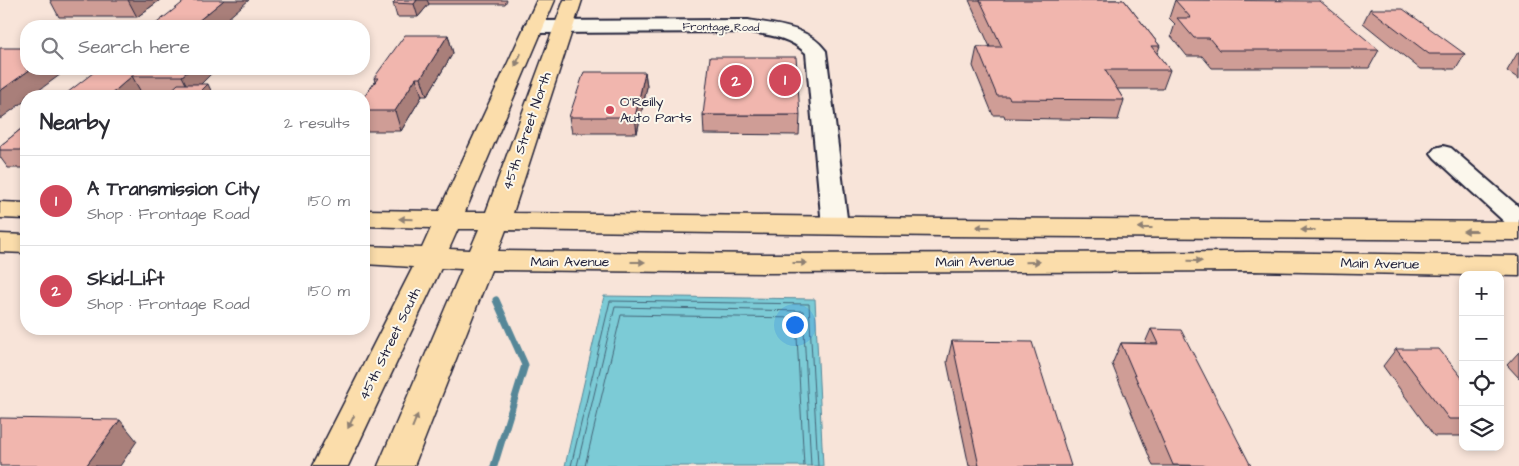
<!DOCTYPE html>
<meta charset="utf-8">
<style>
:root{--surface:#fff;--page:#f2f2f3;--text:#2b2b33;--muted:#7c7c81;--line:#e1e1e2;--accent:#d1495b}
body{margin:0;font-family:"Architects Daughter",sans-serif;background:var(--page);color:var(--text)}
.controls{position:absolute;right:15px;bottom:15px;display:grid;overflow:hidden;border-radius:10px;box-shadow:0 2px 8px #0003}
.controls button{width:45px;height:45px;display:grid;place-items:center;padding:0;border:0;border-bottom:1px solid var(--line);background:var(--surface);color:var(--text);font:25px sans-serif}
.you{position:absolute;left:794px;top:324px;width:18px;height:18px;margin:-12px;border:4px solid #fff;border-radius:50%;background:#1a73e8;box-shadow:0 0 0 8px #1a73e833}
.badge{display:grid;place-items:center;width:32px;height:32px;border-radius:50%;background:var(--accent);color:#fff;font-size:16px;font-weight:700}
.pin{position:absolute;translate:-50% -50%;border:2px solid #fff;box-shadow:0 1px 5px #0006}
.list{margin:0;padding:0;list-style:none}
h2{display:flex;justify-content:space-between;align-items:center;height:65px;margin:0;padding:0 20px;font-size:21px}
h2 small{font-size:16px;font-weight:400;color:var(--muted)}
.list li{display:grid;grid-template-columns:32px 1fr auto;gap:15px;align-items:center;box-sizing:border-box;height:90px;padding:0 20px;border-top:1px solid var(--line)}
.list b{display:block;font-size:19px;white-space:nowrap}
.list p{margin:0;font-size:16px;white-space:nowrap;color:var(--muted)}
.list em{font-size:16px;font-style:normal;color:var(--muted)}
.icon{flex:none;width:28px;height:28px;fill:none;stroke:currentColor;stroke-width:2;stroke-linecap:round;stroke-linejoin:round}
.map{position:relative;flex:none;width:1519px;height:466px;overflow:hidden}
.search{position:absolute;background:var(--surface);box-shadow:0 2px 8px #0003;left:20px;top:20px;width:350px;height:55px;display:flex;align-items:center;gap:12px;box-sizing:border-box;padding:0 18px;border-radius:20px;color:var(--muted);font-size:19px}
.panel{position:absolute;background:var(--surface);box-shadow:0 2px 8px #0003;left:20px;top:90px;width:350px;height:245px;border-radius:20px}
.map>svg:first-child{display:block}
</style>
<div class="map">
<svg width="1519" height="466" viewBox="0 0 1519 466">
<rect width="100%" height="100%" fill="#f8e4d9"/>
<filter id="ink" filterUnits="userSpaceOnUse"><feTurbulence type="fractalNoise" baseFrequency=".02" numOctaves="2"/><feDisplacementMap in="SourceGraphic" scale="10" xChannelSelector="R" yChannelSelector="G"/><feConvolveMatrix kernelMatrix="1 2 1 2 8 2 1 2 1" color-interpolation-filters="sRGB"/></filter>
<g filter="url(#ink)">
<path fill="#7bcbd6" stroke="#578798" d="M604,296L815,299L823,466H565Z"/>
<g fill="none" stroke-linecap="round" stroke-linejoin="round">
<path stroke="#466679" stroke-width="1" d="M571,466L610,301L809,304L818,466
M577,466L615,307L803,311L811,466
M585,466L621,315L796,318L804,466"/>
<path stroke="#578798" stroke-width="7" d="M494,466L525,365L496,300"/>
<defs>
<path id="minor" d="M748,20C775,25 808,26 826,51L848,226L844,232L835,234L826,232L822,226L806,53C789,37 770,35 748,32L533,33L526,31L524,27L526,23L533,21Z
M1443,146L1451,148L1519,207V229L1510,227L1435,158L1431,153L1435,148Z"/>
<path id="major" d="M537,0H555L465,212H486L564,0H582L513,213L942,218L1519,222V240L942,236L506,230L498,251L764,254L1254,252L1519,256V276L1254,271L764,273L491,270L414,466H378L462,269L441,268L348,466H312L413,267L364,264V246L422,248L431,228L364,226V210L439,211ZM458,229H479L470,250L449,249Z
M0,202L26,203V219L0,218Z
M0,234L26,235V253L0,252Z"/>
</defs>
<use href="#minor" stroke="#22223b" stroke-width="4"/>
<use href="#major" stroke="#22223b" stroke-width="3"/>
<use href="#minor" fill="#fbf7ec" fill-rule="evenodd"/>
<use href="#major" fill="#fbddab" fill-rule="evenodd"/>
</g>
<path fill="#cf9d96" stroke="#22223b" d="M50,0H160L137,17H59Z
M396,0H507L505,4H429L418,17H397L393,3Z
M969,0H1124L1160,46L1157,54L1170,70L1163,89H1117L1124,100L1118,120L1005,118L1004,115H993L973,66L977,47H990Z
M1175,0L1379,50L1369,68H1212L1202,56H1187L1171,36L1175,24L1169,18Z
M1370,9L1465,54L1456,69H1420L1363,23Z
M448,35L453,53L427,96H422L401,131H364V97L375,82L374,78Z
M1518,52H1519V79L1507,71Z
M98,69H216L201,84L213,95L211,96H165L168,94H142Z
M645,72L647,87L637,133H572L569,117Z
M703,115H800L799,135L704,134Z
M26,125V168H8L0,157V146Z
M1151,329L1251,466H1153L1112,364L1121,343H1145Z
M952,341L1071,466H969L947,362Z
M1396,349L1463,379V436H1434L1383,366Z
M1519,352V378L1507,365Z"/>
<path fill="#a97f7a" stroke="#22223b" d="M128,0H160L137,17Z
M224,0H249L219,26H192Z
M417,0H427L429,4L418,17L414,4Z
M448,35L453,53L427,96L421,78Z
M31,69H68L31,96H26V100L0,119V91Z
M191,69H216L191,94L182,76Z
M645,72L647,87L637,133L635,117Z
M132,76L142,94L139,96H109Z
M416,78L422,96L401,131L395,111Z
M208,84L213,95L211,96H196Z
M120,420L137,441L120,466H86Z"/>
<path fill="#f1b6ae" stroke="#22223b" d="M186,0H224L192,26H153Z
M396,0H417L414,4L393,3Z
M980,0H1124L1160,46H1151L1170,70H1105L1124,100L1010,99L1008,96H997L977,47H1002Z
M1175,0L1320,1L1379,50H1219L1209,38H1194L1177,18H1191Z
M1370,9H1403L1465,54H1429Z
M405,35H448L421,78H416L395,111H364V97L378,78H374Z
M0,48H26V69H31L0,91Z
M710,57H796L800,115H703Z
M98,69H191L182,76H132L109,96H63Z
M584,72H645L635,117H569Z
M178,84H208L196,96H165Z
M26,125V150H0V146Z
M1151,329L1181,330L1251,466L1173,465L1121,343L1158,344Z
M952,341L1032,342L1071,466H979Z
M1396,349H1439L1463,379V419H1449Z
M0,418L120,420L86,466H0Z"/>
<defs><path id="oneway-solid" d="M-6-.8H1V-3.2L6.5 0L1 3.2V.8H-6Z" transform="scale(1.25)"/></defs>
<g fill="#8e8073">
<use href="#oneway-solid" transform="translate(518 60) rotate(114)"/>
<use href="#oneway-solid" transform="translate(406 219) rotate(-179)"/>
<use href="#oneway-solid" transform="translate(983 227) rotate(-180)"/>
<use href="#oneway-solid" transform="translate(1145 228) rotate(-180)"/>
<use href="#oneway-solid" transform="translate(1308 230) rotate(-180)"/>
<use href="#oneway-solid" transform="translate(1470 231) rotate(-180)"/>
<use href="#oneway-solid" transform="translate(1195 261) rotate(1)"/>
<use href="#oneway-solid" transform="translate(638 262)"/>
<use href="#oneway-solid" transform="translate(1033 262) rotate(-1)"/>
<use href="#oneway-solid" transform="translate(800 263)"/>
<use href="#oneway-solid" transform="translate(415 421) rotate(-68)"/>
<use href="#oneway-solid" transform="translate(351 422) rotate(116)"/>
</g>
</g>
<circle fill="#d1495b" stroke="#fbf7ec" stroke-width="2" cx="610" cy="110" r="5"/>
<g text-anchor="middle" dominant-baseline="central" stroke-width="4" stroke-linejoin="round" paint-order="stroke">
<g font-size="11" fill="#22223b" stroke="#fbf7ec">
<text transform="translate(721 27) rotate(1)">Frontage Road</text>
</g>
<g font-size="14" fill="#22223b" stroke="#fbf7ec" text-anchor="start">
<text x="620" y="102">O'Reilly<tspan x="620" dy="16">Auto Parts</tspan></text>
</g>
<g font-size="14" fill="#22223b" stroke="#fbf7ec">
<text transform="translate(527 131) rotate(-71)">45th Street North</text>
<text x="570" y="262">Main Avenue</text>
<text transform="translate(975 262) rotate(-1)">Main Avenue</text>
<text transform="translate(1380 264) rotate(1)">Main Avenue</text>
<text transform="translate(390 344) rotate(-64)">45th Street South</text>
</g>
</g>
</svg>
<div class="controls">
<button>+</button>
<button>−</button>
<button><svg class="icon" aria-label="locate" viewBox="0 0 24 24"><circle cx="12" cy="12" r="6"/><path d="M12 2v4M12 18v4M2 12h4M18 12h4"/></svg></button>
<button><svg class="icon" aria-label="layers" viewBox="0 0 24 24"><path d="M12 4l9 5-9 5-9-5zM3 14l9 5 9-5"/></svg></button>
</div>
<div class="you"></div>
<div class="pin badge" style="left:785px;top:80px">1</div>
<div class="pin badge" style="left:736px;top:81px">2</div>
<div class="search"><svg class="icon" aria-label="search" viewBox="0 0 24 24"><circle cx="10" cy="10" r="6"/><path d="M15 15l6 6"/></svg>Search here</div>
<section class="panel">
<h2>Nearby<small>2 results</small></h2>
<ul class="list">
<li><span class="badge">1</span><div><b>A Transmission City</b><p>Shop · Frontage Road</p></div><em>150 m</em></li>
<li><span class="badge">2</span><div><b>Skid-Lift</b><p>Shop · Frontage Road</p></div><em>150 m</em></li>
</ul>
</section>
</div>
